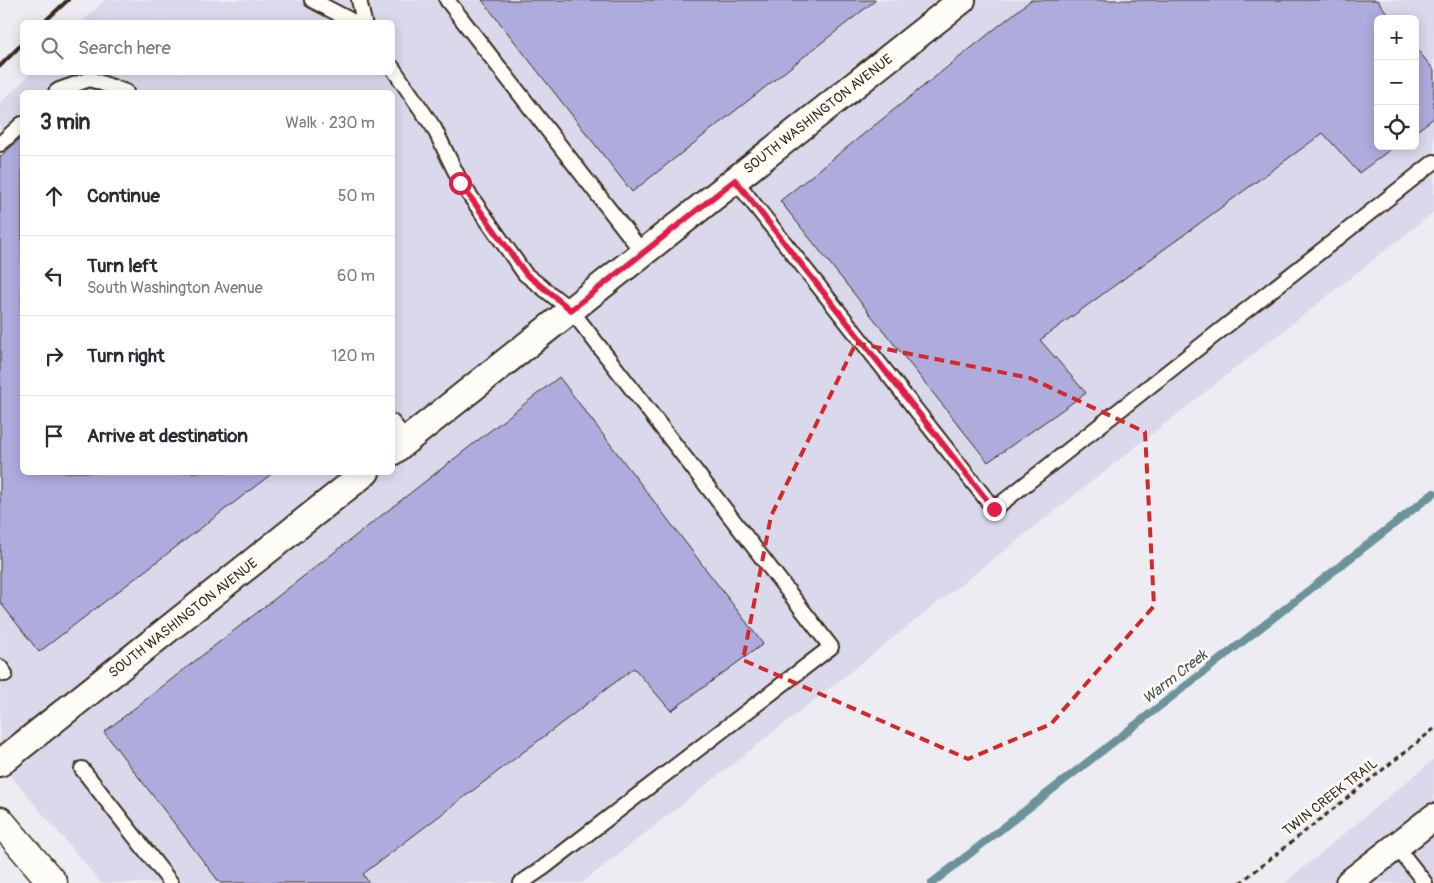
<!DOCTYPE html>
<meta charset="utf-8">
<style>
:root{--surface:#fff;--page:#f7f7f7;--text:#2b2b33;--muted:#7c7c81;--line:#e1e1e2}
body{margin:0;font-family:Pangolin,sans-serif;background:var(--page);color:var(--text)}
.controls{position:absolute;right:15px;top:15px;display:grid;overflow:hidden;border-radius:8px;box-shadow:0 2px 12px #0003}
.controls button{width:45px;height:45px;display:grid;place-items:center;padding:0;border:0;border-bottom:1px solid var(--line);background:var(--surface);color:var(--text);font:25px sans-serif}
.stop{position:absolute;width:15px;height:15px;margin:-11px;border:4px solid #e11d48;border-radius:50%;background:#fff}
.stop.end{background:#e11d48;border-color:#fff;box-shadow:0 1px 5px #0008}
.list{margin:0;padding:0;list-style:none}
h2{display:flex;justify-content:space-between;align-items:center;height:65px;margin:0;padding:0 20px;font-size:21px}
h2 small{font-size:16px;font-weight:400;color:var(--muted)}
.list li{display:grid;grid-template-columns:32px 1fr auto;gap:15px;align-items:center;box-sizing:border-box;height:80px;padding:0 20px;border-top:1px solid var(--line)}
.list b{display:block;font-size:19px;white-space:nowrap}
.list p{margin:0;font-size:16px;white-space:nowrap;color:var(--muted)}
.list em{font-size:16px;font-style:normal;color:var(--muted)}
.icon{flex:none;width:28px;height:28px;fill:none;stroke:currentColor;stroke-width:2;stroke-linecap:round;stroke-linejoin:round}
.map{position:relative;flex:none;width:1434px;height:883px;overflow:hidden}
.search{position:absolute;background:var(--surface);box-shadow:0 2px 12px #0003;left:20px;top:20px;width:375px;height:55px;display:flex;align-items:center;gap:12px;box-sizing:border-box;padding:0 18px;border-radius:8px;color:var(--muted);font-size:19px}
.panel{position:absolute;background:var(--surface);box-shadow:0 2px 12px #0003;left:20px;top:90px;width:375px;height:385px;border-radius:8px}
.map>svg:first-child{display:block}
</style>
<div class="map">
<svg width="1434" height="883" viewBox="0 0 1434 883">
<rect width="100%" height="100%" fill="#edecf2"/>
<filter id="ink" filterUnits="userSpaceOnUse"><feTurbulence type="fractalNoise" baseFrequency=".02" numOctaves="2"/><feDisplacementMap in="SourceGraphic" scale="10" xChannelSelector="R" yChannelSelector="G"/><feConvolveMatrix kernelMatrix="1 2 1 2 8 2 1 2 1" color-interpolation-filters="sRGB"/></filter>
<g filter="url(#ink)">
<path fill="#dad9ec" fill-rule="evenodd" d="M105,0H1434V212L582,883H101L0,763V103L31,73L392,72V22H82ZM1378,19H1415V146H1378ZM22,92H392V472H22Z
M1434,759V883H1285Z"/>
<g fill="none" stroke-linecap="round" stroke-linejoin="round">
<path stroke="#6c939a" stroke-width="8" d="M932,883L1434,493"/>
</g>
<path fill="#adacdd" stroke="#3b2a1e" d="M482,0H876L632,192Z
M1031,0H1377L1392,19H1378V146H1395L1359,173L1323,133L1040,340L1086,393L988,462L780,201Z
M1415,47L1434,70V118L1415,132Z
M22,137V472H274L39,652L0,602V157Z
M559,377L763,644L671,711L634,668L363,874L369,883H220L104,732Z"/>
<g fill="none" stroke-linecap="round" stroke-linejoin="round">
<defs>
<path id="lane" d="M312,0L354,22
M359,0L364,22
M447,0L643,253
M392,67L434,128L461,183L525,274L571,310L831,647L543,868L521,883
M56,92L59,90L90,79L126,92
M0,144L22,124
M735,180L994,509L1434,162
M392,422L407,440
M0,667L5,674
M82,769L171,883
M1396,846L1425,883"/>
<path id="street" d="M392,452L962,0
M0,763L366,472
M1349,883L1434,817"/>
<path id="secondary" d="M0,821L53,883"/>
</defs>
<use href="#lane" stroke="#3b2a1e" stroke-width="18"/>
<use href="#street" stroke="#3b2a1e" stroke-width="30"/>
<use href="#secondary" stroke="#3b2a1e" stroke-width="31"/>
<path stroke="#3b2a1e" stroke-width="3" stroke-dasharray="5 4" stroke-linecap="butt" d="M1240,883L1434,729"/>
<use href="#lane" stroke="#fdfcf7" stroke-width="14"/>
<use href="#street" stroke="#fdfcf7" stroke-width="26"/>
<use href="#secondary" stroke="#fdfcf7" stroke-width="28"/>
<path stroke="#3b2a1e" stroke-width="4" d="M44,22L68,0
M0,66L22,44"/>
</g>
</g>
<g fill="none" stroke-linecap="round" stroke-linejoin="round" filter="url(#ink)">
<path stroke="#e11d48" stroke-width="6" d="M460,183L526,274L571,310L735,180L994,509"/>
</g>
<path fill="none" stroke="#d62828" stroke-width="4" stroke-dasharray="10 6" stroke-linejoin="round" d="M856,343L1030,378L1145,432L1154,606L1051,724L968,759L743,660L771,516Z"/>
<g text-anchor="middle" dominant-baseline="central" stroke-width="5" stroke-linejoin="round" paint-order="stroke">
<g font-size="14" fill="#3b2a1e" stroke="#fdfcf7">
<text transform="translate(818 114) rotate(-38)">SOUTH WASHINGTON AVENUE</text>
<text transform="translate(183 618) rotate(-38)">SOUTH WASHINGTON AVENUE</text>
<text transform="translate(1330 797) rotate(-38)">TWIN CREEK TRAIL</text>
</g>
<g font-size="15" font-style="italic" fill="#505652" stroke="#fdfcf7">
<text transform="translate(1175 677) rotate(-38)">Warm Creek</text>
</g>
</g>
</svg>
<div class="controls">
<button>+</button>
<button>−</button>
<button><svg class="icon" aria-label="locate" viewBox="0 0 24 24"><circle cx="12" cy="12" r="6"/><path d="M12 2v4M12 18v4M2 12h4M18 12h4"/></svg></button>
</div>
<div class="stop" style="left:460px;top:183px"></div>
<div class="stop end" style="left:994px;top:509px"></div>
<div class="search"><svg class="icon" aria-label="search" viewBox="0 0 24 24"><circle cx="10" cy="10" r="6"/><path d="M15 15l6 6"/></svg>Search here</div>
<section class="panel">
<h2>3 min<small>Walk · 230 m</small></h2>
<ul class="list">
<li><svg class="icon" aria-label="ahead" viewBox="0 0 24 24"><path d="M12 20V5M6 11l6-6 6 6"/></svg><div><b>Continue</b></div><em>50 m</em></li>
<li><svg class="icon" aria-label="left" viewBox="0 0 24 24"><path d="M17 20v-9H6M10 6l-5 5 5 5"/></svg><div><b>Turn left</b><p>South Washington Avenue</p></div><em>60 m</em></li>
<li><svg class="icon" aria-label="right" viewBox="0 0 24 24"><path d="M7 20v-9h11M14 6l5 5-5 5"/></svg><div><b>Turn right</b></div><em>120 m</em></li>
<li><svg class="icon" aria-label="arrive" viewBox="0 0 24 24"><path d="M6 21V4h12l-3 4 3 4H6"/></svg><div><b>Arrive at destination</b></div></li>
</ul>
</section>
</div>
